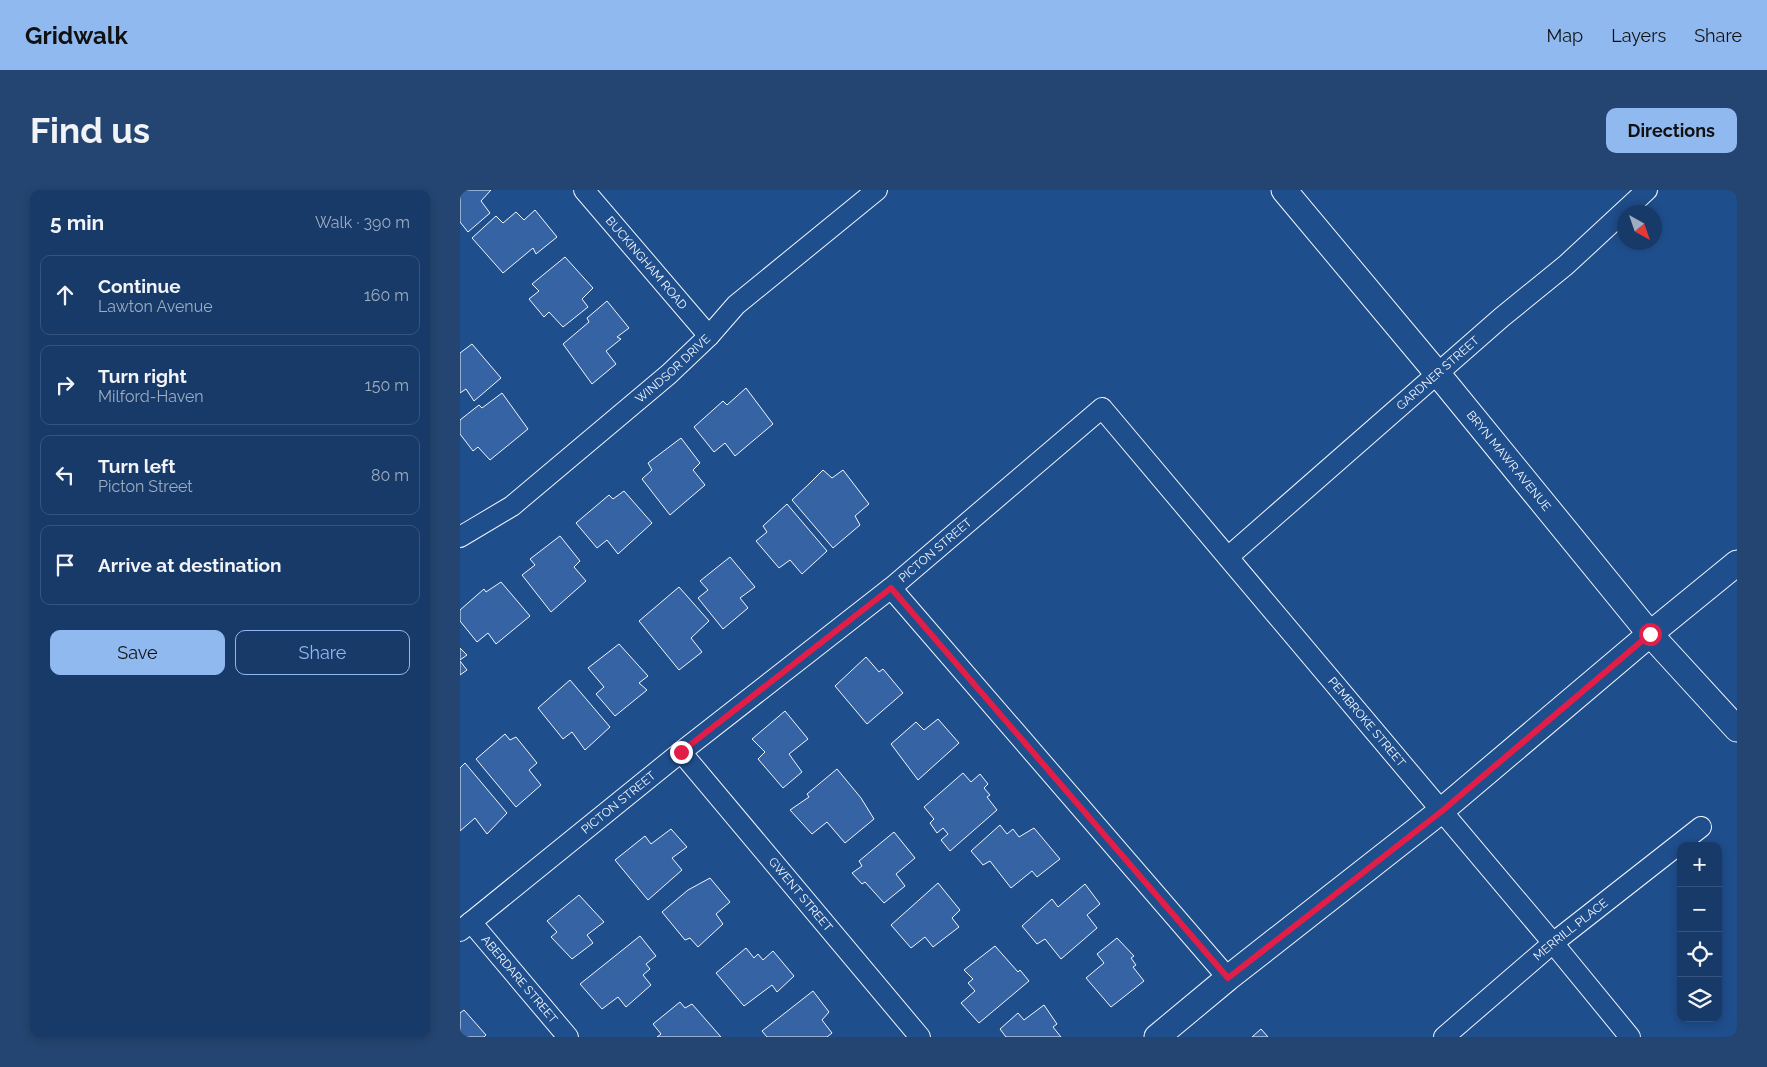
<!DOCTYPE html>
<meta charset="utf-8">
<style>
:root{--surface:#173a69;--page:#244571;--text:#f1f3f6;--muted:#9eadc0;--line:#36547d;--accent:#90b9f0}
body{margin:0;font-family:Raleway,sans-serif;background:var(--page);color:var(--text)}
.controls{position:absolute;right:15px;bottom:15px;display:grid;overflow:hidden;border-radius:10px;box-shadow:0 2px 8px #0003}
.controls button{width:45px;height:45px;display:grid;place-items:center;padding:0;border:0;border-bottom:1px solid var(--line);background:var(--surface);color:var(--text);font:25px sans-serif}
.compass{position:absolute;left:1157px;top:15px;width:45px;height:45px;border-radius:50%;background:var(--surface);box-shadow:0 2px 8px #0003;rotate:140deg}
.stop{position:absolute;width:15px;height:15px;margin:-11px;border:4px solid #e11d48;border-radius:50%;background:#fff}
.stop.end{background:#e11d48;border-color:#fff;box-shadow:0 1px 5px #0008}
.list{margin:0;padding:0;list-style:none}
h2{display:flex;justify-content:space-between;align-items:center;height:65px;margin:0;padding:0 20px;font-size:21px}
h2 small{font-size:16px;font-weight:400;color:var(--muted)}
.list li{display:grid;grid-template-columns:32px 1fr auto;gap:15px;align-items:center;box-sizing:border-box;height:80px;margin:0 10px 10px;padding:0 10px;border:1px solid var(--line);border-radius:10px}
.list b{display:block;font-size:19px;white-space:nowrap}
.list p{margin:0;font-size:16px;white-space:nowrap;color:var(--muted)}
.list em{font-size:16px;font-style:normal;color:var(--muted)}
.actions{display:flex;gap:10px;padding:15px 20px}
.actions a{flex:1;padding:11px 0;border:1px solid var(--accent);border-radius:10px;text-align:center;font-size:18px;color:var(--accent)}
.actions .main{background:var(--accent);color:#111}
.icon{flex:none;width:28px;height:28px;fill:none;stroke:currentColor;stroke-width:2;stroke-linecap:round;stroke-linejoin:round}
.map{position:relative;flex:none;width:1277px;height:847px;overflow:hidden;border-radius:10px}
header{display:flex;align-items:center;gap:30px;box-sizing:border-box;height:70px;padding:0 25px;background:var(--accent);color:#111}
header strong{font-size:24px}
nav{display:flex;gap:28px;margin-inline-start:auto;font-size:18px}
.intro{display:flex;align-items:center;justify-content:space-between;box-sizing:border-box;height:120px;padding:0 30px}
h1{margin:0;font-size:35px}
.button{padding:12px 22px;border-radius:10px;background:var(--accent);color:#111;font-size:18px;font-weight:700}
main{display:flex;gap:30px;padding:0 30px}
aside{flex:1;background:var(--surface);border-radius:10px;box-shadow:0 2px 8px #0003}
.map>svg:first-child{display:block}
</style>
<header>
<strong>Gridwalk</strong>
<nav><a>Map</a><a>Layers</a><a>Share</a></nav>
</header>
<div class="intro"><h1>Find us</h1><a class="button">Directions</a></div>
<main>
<aside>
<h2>5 min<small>Walk · 390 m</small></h2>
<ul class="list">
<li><svg class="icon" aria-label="ahead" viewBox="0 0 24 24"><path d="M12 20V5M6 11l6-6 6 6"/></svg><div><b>Continue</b><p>Lawton Avenue</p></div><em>160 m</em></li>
<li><svg class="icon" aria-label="right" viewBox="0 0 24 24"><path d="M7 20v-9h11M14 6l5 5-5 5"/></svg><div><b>Turn right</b><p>Milford-Haven</p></div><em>150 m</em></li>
<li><svg class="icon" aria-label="left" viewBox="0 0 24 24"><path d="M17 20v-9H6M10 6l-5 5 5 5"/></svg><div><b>Turn left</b><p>Picton Street</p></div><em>80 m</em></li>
<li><svg class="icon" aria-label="arrive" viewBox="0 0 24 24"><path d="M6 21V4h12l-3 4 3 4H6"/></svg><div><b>Arrive at destination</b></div></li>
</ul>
<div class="actions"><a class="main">Save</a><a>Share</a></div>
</aside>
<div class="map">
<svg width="1277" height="847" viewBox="0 0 1277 847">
<rect width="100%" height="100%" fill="#1f4e8c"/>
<path fill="#3563a3" stroke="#f2f6ff" d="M0,0H31L21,11L30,23L8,42L0,32Z
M75,20L97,47L76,64L73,58L43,83L12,48L36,26L43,33L56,22L64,30Z
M105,67L133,98L122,109L128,117L103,137L89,122L84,127L69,109L79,101L72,94Z
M147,111L169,138L157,147L161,149L146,161L156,174L132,194L103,154L129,132L127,128Z
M12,154L41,188L14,211L6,199L0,203V163Z
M286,198L313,234L275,266L265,253L254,262L234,237L263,211L267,215Z
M42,203L68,239L30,270L18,257L13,261L0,244V230L19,215L22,218Z
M221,248L240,273L233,280L245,295L210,325L182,289L192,280L188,273Z
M363,280L372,288L383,280L409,314L395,326L400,335L373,358L332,310L350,293Z
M164,301L192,333L158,364L147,350L137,358L116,333L149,305L153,309Z
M327,314L367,361L342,384L330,370L319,378L296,351L307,342L303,336Z
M100,346L120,371L114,377L126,391L91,422L62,385L75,375L70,369Z
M270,367L295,397L280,408L288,418L263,439L238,408L248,400L240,391Z
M41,392L70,426L36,454L28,443L17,452L0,431V420L24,399L26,402Z
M219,397L249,431L231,448L242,462L219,480L179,431Z
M159,454L188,486L179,493L187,500L155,526L136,504L144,497L128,478Z
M0,458L7,465L0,470Z
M406,467L419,482L423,479L443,503L407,534L375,496Z
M0,471L7,480L0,485Z
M110,490L150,537L125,560L112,542L103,549L78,518Z
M325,521L348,549L329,564L342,582L323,598L298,569L305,562L292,549Z
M478,529L499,553L458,590L431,554L456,532L464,540Z
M45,544L50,550L56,547L77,573L69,580L81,595L56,617L16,569Z
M5,573L47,623L27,644L15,628L0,641V578Z
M377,579L401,608L414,629L385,653L367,632L352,644L330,620L349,607L347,604Z
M503,583L511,592L520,584L528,594L524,598L530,605L527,607L537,620L490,661L481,650L488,644L483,638L477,643L470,633L474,629L464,617Z
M540,635L547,644L553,639L559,647L574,638L600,669L577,687L572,681L551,698L530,671L523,675L511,661Z
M211,639L227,657L212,668L222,680L188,710L155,670L185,646L191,654Z
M434,642L455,668L436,684L445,696L424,713L405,692L402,694L392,683L402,676L399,671Z
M250,688L270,712L256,724L263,734L238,757L230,748L225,750L202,722L228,700Z
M478,693L500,720L492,728L499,737L473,757L465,747L451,758L431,735Z
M625,694L640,714L627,725L637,738L601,769L585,749L577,754L562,736L592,709L598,717Z
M119,705L144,732L127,745L133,753L112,769L91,747L97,742L87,731Z
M180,746L196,766L186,774L190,779L183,785L191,795L166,817L158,807L142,819L120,794Z
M657,748L674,766L671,768L676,775L673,777L684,791L651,817L626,788L644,773L637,764Z
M535,756L558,782L560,780L569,791L519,833L501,813L515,801L508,793L513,789L504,780Z
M286,758L294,768L298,764L303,770L313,761L334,786L317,802L312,795L284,816L256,783Z
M353,801L369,822L362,830L372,843L367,847H307L302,841Z
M220,812L225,818L232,814L261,847H197L201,844L193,834Z
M584,815L597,834L593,837L601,847H546L540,839L558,823L564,830Z
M4,820L26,845L24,847H0V823Z
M801,839L808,847H792Z"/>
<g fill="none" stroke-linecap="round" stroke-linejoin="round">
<defs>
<g id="minor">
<path id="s1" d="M124,0L249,146"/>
<path id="s2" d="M0,347L52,316L209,184L249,146L276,115L417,0"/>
<path id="s3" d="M768,367L1042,127L1106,75L1187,0"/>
<path d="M431,398L768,788"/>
<path id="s4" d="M221,562L460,847"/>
<path id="s5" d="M11,732L108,847"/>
<path id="s6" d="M0,741L221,562L431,398L642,218L1093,753L1170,847"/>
<path id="s7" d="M984,847L1093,753L1241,637"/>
</g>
<g id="tertiary">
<path id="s8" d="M824,0L977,183L1190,444L1277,539"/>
<path d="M697,847L768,788L981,621L1190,444L1277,373"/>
</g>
</defs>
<use href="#minor" stroke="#f2f6ff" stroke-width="22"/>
<use href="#tertiary" stroke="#f2f6ff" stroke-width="27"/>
<use href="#minor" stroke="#1f4e8c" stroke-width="20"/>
<use href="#tertiary" stroke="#1f4e8c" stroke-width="25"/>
</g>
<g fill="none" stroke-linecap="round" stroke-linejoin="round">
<path stroke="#e11d48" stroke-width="6" d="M221,562L431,398L768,788L982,621L1190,444"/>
</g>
<g text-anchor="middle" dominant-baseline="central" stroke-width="4" stroke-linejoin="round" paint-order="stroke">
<g font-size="12" fill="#f2f6ff" stroke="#1f4e8c">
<text stroke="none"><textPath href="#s1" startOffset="96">BUCKINGHAM ROAD</textPath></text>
<text stroke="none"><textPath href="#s2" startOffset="272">WINDSOR DRIVE</textPath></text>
<text stroke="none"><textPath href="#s3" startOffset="279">GARDNER STREET</textPath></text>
<text stroke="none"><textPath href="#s8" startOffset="352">BRYN MAWR AVENUE</textPath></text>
<text stroke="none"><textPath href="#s6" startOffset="609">PICTON STREET</textPath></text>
<text stroke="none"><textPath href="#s6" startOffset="1239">PEMBROKE STREET</textPath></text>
<text stroke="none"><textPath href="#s6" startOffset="204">PICTON STREET</textPath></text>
<text stroke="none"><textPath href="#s4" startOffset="186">GWENT STREET</textPath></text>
<text stroke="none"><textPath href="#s7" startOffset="166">MERRILL PLACE</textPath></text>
<text stroke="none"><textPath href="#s5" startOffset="75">ABERDARE STREET</textPath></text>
</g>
</g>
</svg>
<div class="controls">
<button>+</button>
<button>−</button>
<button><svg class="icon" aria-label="locate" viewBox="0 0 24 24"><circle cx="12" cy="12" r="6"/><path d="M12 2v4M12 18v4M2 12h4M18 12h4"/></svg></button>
<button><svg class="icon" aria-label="layers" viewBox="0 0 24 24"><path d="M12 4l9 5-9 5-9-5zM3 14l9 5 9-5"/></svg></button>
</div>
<svg class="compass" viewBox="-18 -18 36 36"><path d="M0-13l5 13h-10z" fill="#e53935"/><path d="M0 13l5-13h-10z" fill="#9eadc0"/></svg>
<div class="stop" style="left:1190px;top:444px"></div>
<div class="stop end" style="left:221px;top:562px"></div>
</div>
</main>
